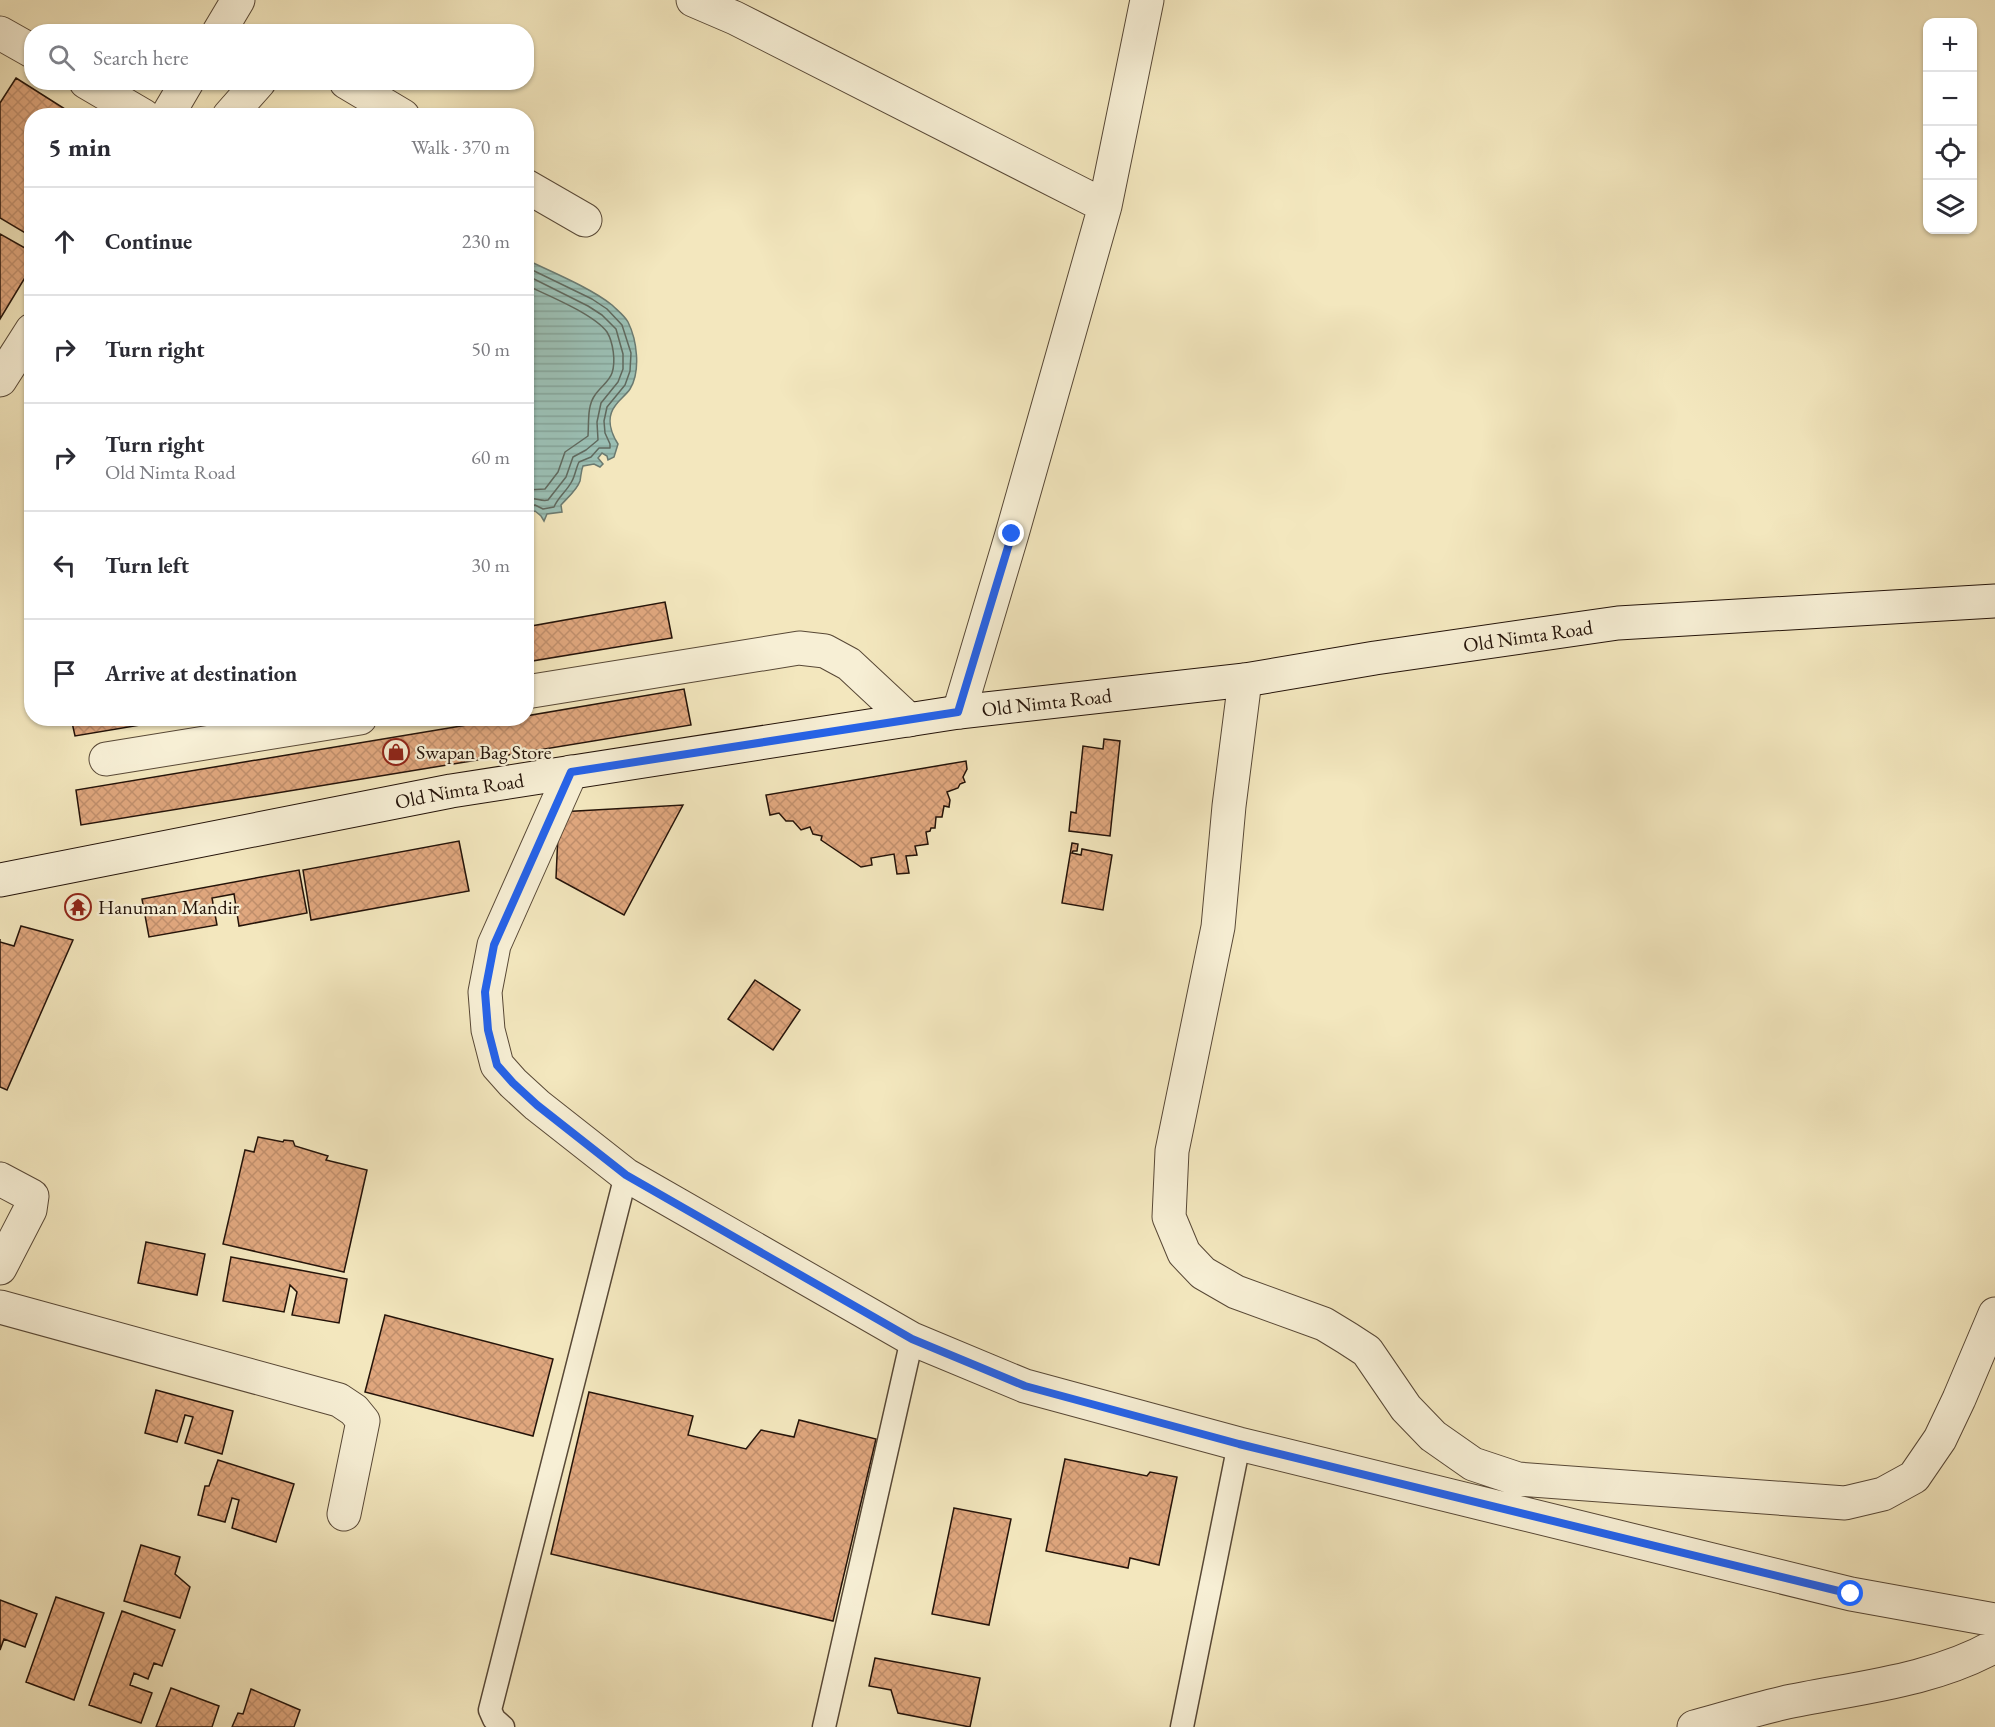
<!DOCTYPE html>
<meta charset="utf-8">
<style>
:root{--surface:#fff;--page:#f7f7f7;--text:#2b2b33;--muted:#7c7c81;--line:#e1e1e2}
body{margin:0;font-family:"EB Garamond",serif;background:var(--page);color:var(--text)}
.controls{position:absolute;right:18px;top:18px;display:grid;overflow:hidden;border-radius:12px;box-shadow:0 2px 4px #0004}
.controls button{width:54px;height:54px;display:grid;place-items:center;padding:0;border:0;border-bottom:2px solid var(--line);background:var(--surface);color:var(--text);font:30px sans-serif}
.stop{position:absolute;width:18px;height:18px;margin:-14px;border:4px solid #2563eb;border-radius:50%;background:#fff}
.stop.end{background:#2563eb;border-color:#fff;box-shadow:0 2px 6px #0008}
.list{margin:0;padding:0;list-style:none}
h2{display:flex;justify-content:space-between;align-items:center;height:78px;margin:0;padding:0 24px;font-size:26px}
h2 small{font-size:20px;font-weight:400;color:var(--muted)}
.list li{display:grid;grid-template-columns:39px 1fr auto;gap:18px;align-items:center;box-sizing:border-box;height:108px;padding:0 24px;border-top:2px solid var(--line)}
.list b{display:block;font-size:22px;white-space:nowrap}
.list p{margin:0;font-size:20px;white-space:nowrap;color:var(--muted)}
.list em{font-size:20px;font-style:normal;color:var(--muted)}
.icon{flex:none;width:33px;height:33px;fill:none;stroke:currentColor;stroke-width:2;stroke-linecap:round;stroke-linejoin:round}
.map{position:relative;flex:none;width:1995px;height:1727px;overflow:hidden}
.search{position:absolute;background:var(--surface);box-shadow:0 2px 4px #0004;left:24px;top:24px;width:510px;height:66px;display:flex;align-items:center;gap:15px;box-sizing:border-box;padding:0 21px;border-radius:24px;color:var(--muted);font-size:22px}
.panel{position:absolute;background:var(--surface);box-shadow:0 2px 4px #0004;left:24px;top:108px;width:510px;height:618px;border-radius:24px}
.map>svg:first-child{display:block}
</style>
<div class="map">
<svg width="1995" height="1727" viewBox="0 0 1995 1727">
<defs>
<pattern id="water-rules" width="6" height="5" patternUnits="userSpaceOnUse" patternTransform="scale(1.5)"><rect width="6" height="5" fill="#9bbfb4"/><path d="M0 2.5h6" fill="none" stroke="#85a399"/></pattern>
<pattern id="building-cross-hatch" width="8" height="8" patternUnits="userSpaceOnUse" patternTransform="scale(1.5)"><rect width="8" height="8" fill="#e0a77e"/><path d="M0 0l8 8M0 8l8-8" fill="none" stroke="#c08f6c"/></pattern>
</defs>
<rect width="100%" height="100%" fill="#f3e7be"/>
<filter id="stains"><feTurbulence type="fractalNoise" baseFrequency=".00333" numOctaves="4"/><feColorMatrix values="0 0 0 0 .2 0 0 0 0 .09 0 0 0 0 .02 0 0 0 .5 -.17"/></filter>
<radialGradient id="worn" r=".72"><stop offset=".6" stop-color="#630" stop-opacity="0"/><stop offset="1" stop-color="#630" stop-opacity=".3"/></radialGradient>
<path fill="url(#water-rules)" stroke="#6b7a70" stroke-width="1.5" d="M527,260C552,272 591,288 612,305C617,310 625,316 628,322C637,340 641,371 630,389C626,395 619,400 615,406C606,418 611,433 618,444L614,457L608,460L607,456L602,453L598,458L603,464L600,467L594,464L583,466C581,471 581,476 580,481C577,490 568,497 561,505L562,512L547,514L544,521L541,516L535,511L527,514Z"/>
<g fill="none" stroke-linecap="round" stroke-linejoin="round">
<path stroke="#60695e" stroke-width="1.5" d="M526,267L592,299L607,309L622,325L631,353L630,371L625,385L607,407L604,421L605,433L610,444V448H599L591,457L579,462C576,468 575,476 572,481C567,491 558,497 554,507L543,509L535,505L526,507
M526,275L588,306L602,315L616,329L623,354V369L618,382L601,403L597,422L598,440L586,450L573,457L566,477L548,500C541,502 535,497 526,499
M526,285C547,295 594,314 607,332C613,342 616,361 612,373C609,382 600,387 595,395C587,406 589,422 588,436L565,452L558,472L545,489L526,490"/>
</g>
<path fill="url(#building-cross-hatch)" stroke="#241309" stroke-width="1.5" d="M16,78L76,116H32V237L0,218V103Z
M0,234L32,252V266L0,319Z
M665,602L672,638L526,662V627Z
M684,689L691,725L81,825L76,790L509,718H526V716Z
M71,718H182L75,736Z
M1104,739L1120,741L1110,836L1069,831L1071,812L1076,813L1083,746L1103,749Z
M966,761L967,769L963,777L965,782L960,784L958,788L947,792L950,800L949,807L944,806L942,817H936L935,828H931L930,831L926,832L928,844L915,846L917,855L906,856L909,873L897,874L894,854L871,858L872,865L861,867L821,840L822,836L813,834L810,827L801,830L793,821H786L779,813L770,815L766,795Z
M683,805L624,915L556,878L559,812Z
M459,841L469,891L311,920L303,870Z
M1072,843L1078,844L1077,851H1073L1072,853L1081,855L1082,849L1112,855L1103,910L1062,903Z
M299,870L307,913L239,926L234,894L212,898L217,925L149,937L142,899Z
M21,926L73,940L7,1090L0,1087V939V942L14,946Z
M755,980L800,1010L773,1050L728,1019Z
M258,1137L283,1142L284,1140L293,1141L295,1146L328,1156L326,1160L367,1170L344,1272L223,1244L245,1150L254,1152Z
M146,1242L205,1254L197,1295L138,1283Z
M231,1257L347,1279L339,1323L292,1315L297,1292L290,1285L284,1312L223,1301Z
M385,1315L553,1359L533,1436L365,1392Z
M156,1390L233,1411L222,1454L185,1443L193,1417L185,1415L177,1442L145,1433Z
M589,1392L693,1416L688,1435L746,1449L761,1430L794,1437L799,1420L876,1439L833,1621L551,1554Z
M1065,1459L1147,1476L1150,1472L1177,1477L1159,1565L1130,1558L1128,1568L1046,1551Z
M218,1460L294,1484L276,1542L232,1528L239,1500L232,1498L225,1522L198,1515L205,1486H209Z
M954,1508L1011,1519L989,1625L932,1614Z
M141,1545L180,1557L175,1574L190,1587L180,1618L124,1601Z
M56,1597L104,1613L74,1700L26,1682Z
M0,1600L37,1614L25,1647L4,1639L0,1650Z
M122,1611L175,1630L162,1666L154,1663L148,1679L134,1673L130,1685L152,1693L141,1723L89,1705Z
M875,1658L980,1678L970,1727L898,1713L891,1690L869,1686Z
M171,1688L219,1706L212,1727H156Z
M251,1689L300,1710L294,1727H232L238,1713L243,1714Z"/>
<g fill="none" stroke-linecap="round" stroke-linejoin="round">
<defs>
<path id="lane" d="M503,1727L494,1719L490,1710L626,1175
M824,1727L912,1339
M1182,1727L1239,1444"/>
<path id="street" d="M693,0L735,18L1105,206
M219,32L238,0
M0,33L32,51
M86,82L144,116
M346,82L403,116
M167,116L187,82
M229,116L259,82
M526,186L585,220
M0,380L32,330
M1245,680L1229,806L1218,927L1172,1151L1169,1217L1184,1253L1203,1273L1236,1292L1324,1324L1347,1338L1367,1351L1406,1408L1433,1436L1473,1464L1518,1479L1845,1503L1883,1494L1914,1477L1940,1439L1959,1399L1995,1314
M526,692L799,648L825,651L849,664L909,720
M959,712L1012,534L1105,206L1147,0
M106,759L360,718
M571,772L494,945L485,992L488,1030L497,1065L513,1083L537,1105L626,1175L912,1339L1025,1386L1239,1444L1851,1594L1995,1620
M0,1179L32,1196L30,1210L0,1268
M0,1307L339,1400L354,1410L363,1421L344,1514
M1694,1727C1723,1719 1753,1710 1783,1703C1853,1688 1931,1682 1995,1646"/>
<g id="secondary">
<path id="s1" d="M0,880L451,791L959,712L1245,680L1375,658L1618,623L1995,601"/>
</g>
</defs>
<use href="#lane" stroke="#584836" stroke-width="25"/>
<use href="#street" stroke="#584836" stroke-width="35"/>
<use href="#secondary" stroke="#241309" stroke-width="35"/>
<use href="#lane" stroke="#f7efd5" stroke-width="22"/>
<use href="#street" stroke="#f7efd5" stroke-width="33"/>
<use href="#secondary" stroke="#f7efd5" stroke-width="33"/>
</g>
<g fill="none" stroke-linecap="round" stroke-linejoin="round">
<path stroke="#2563eb" stroke-width="8" d="M1012,534L958,712L571,772L494,945L485,992L488,1030L497,1065L513,1083L537,1105L626,1175L912,1339L1025,1386L1239,1444L1851,1594"/>
</g>
<defs>
<symbol id="shop-ring" viewBox="-11 -11 22 22"><circle r="9.5" fill="#f7efd5" stroke="#8f2418" stroke-width="1.5"/><path d="M-5-2.5h2.3a2.7 3.5 0 0 1 5.4 0H5L5.5 6h-11ZM-1.5-2.5h3a1.5 2.3 0 0 0-3 0Z" fill="#8f2418"/></symbol>
<symbol id="temple-ring" viewBox="-11 -11 22 22"><circle r="9.5" fill="#f7efd5" stroke="#8f2418" stroke-width="1.5"/><path d="M0-6L5-2H3V0L6.5 2.5H4V6H1.5V3h-3V6H-4V2.5H-6.5L-3 0V-2H-5Z" fill="#8f2418"/></symbol>
</defs>
<g fill-rule="evenodd">
<use href="#shop-ring" x="381" y="737" width="30" height="30"/>
<use href="#temple-ring" x="63" y="892" width="30" height="30"/>
</g>
<g text-anchor="middle" dominant-baseline="central" stroke-width="4.5" stroke-linejoin="round" paint-order="stroke">
<g font-size="20" fill="#241309" stroke="#f7efd5">
<text stroke="none"><textPath href="#s1" startOffset="1548">Old Nimta Road</textPath></text>
<text stroke="none"><textPath href="#s1" startOffset="1062">Old Nimta Road</textPath></text>
<text stroke="none"><textPath href="#s1" startOffset="468">Old Nimta Road</textPath></text>
</g>
<g font-size="20" fill="#241309" stroke="#f7efd5" text-anchor="start">
<text x="416" y="752">Swapan Bag Store</text>
<text x="98" y="907">Hanuman Mandir</text>
</g>
</g>
<rect width="100%" height="100%" filter="url(#stains)"/>
<rect width="100%" height="100%" fill="url(#worn)"/>
</svg>
<div class="controls">
<button>+</button>
<button>−</button>
<button><svg class="icon" aria-label="locate" viewBox="0 0 24 24"><circle cx="12" cy="12" r="6"/><path d="M12 2v4M12 18v4M2 12h4M18 12h4"/></svg></button>
<button><svg class="icon" aria-label="layers" viewBox="0 0 24 24"><path d="M12 4l9 5-9 5-9-5zM3 14l9 5 9-5"/></svg></button>
</div>
<div class="stop" style="left:1851px;top:1594px"></div>
<div class="stop end" style="left:1012px;top:534px"></div>
<div class="search"><svg class="icon" aria-label="search" viewBox="0 0 24 24"><circle cx="10" cy="10" r="6"/><path d="M15 15l6 6"/></svg>Search here</div>
<section class="panel">
<h2>5 min<small>Walk · 370 m</small></h2>
<ul class="list">
<li><svg class="icon" aria-label="ahead" viewBox="0 0 24 24"><path d="M12 20V5M6 11l6-6 6 6"/></svg><div><b>Continue</b></div><em>230 m</em></li>
<li><svg class="icon" aria-label="right" viewBox="0 0 24 24"><path d="M7 20v-9h11M14 6l5 5-5 5"/></svg><div><b>Turn right</b></div><em>50 m</em></li>
<li><svg class="icon" aria-label="right" viewBox="0 0 24 24"><path d="M7 20v-9h11M14 6l5 5-5 5"/></svg><div><b>Turn right</b><p>Old Nimta Road</p></div><em>60 m</em></li>
<li><svg class="icon" aria-label="left" viewBox="0 0 24 24"><path d="M17 20v-9H6M10 6l-5 5 5 5"/></svg><div><b>Turn left</b></div><em>30 m</em></li>
<li><svg class="icon" aria-label="arrive" viewBox="0 0 24 24"><path d="M6 21V4h12l-3 4 3 4H6"/></svg><div><b>Arrive at destination</b></div></li>
</ul>
</section>
</div>
